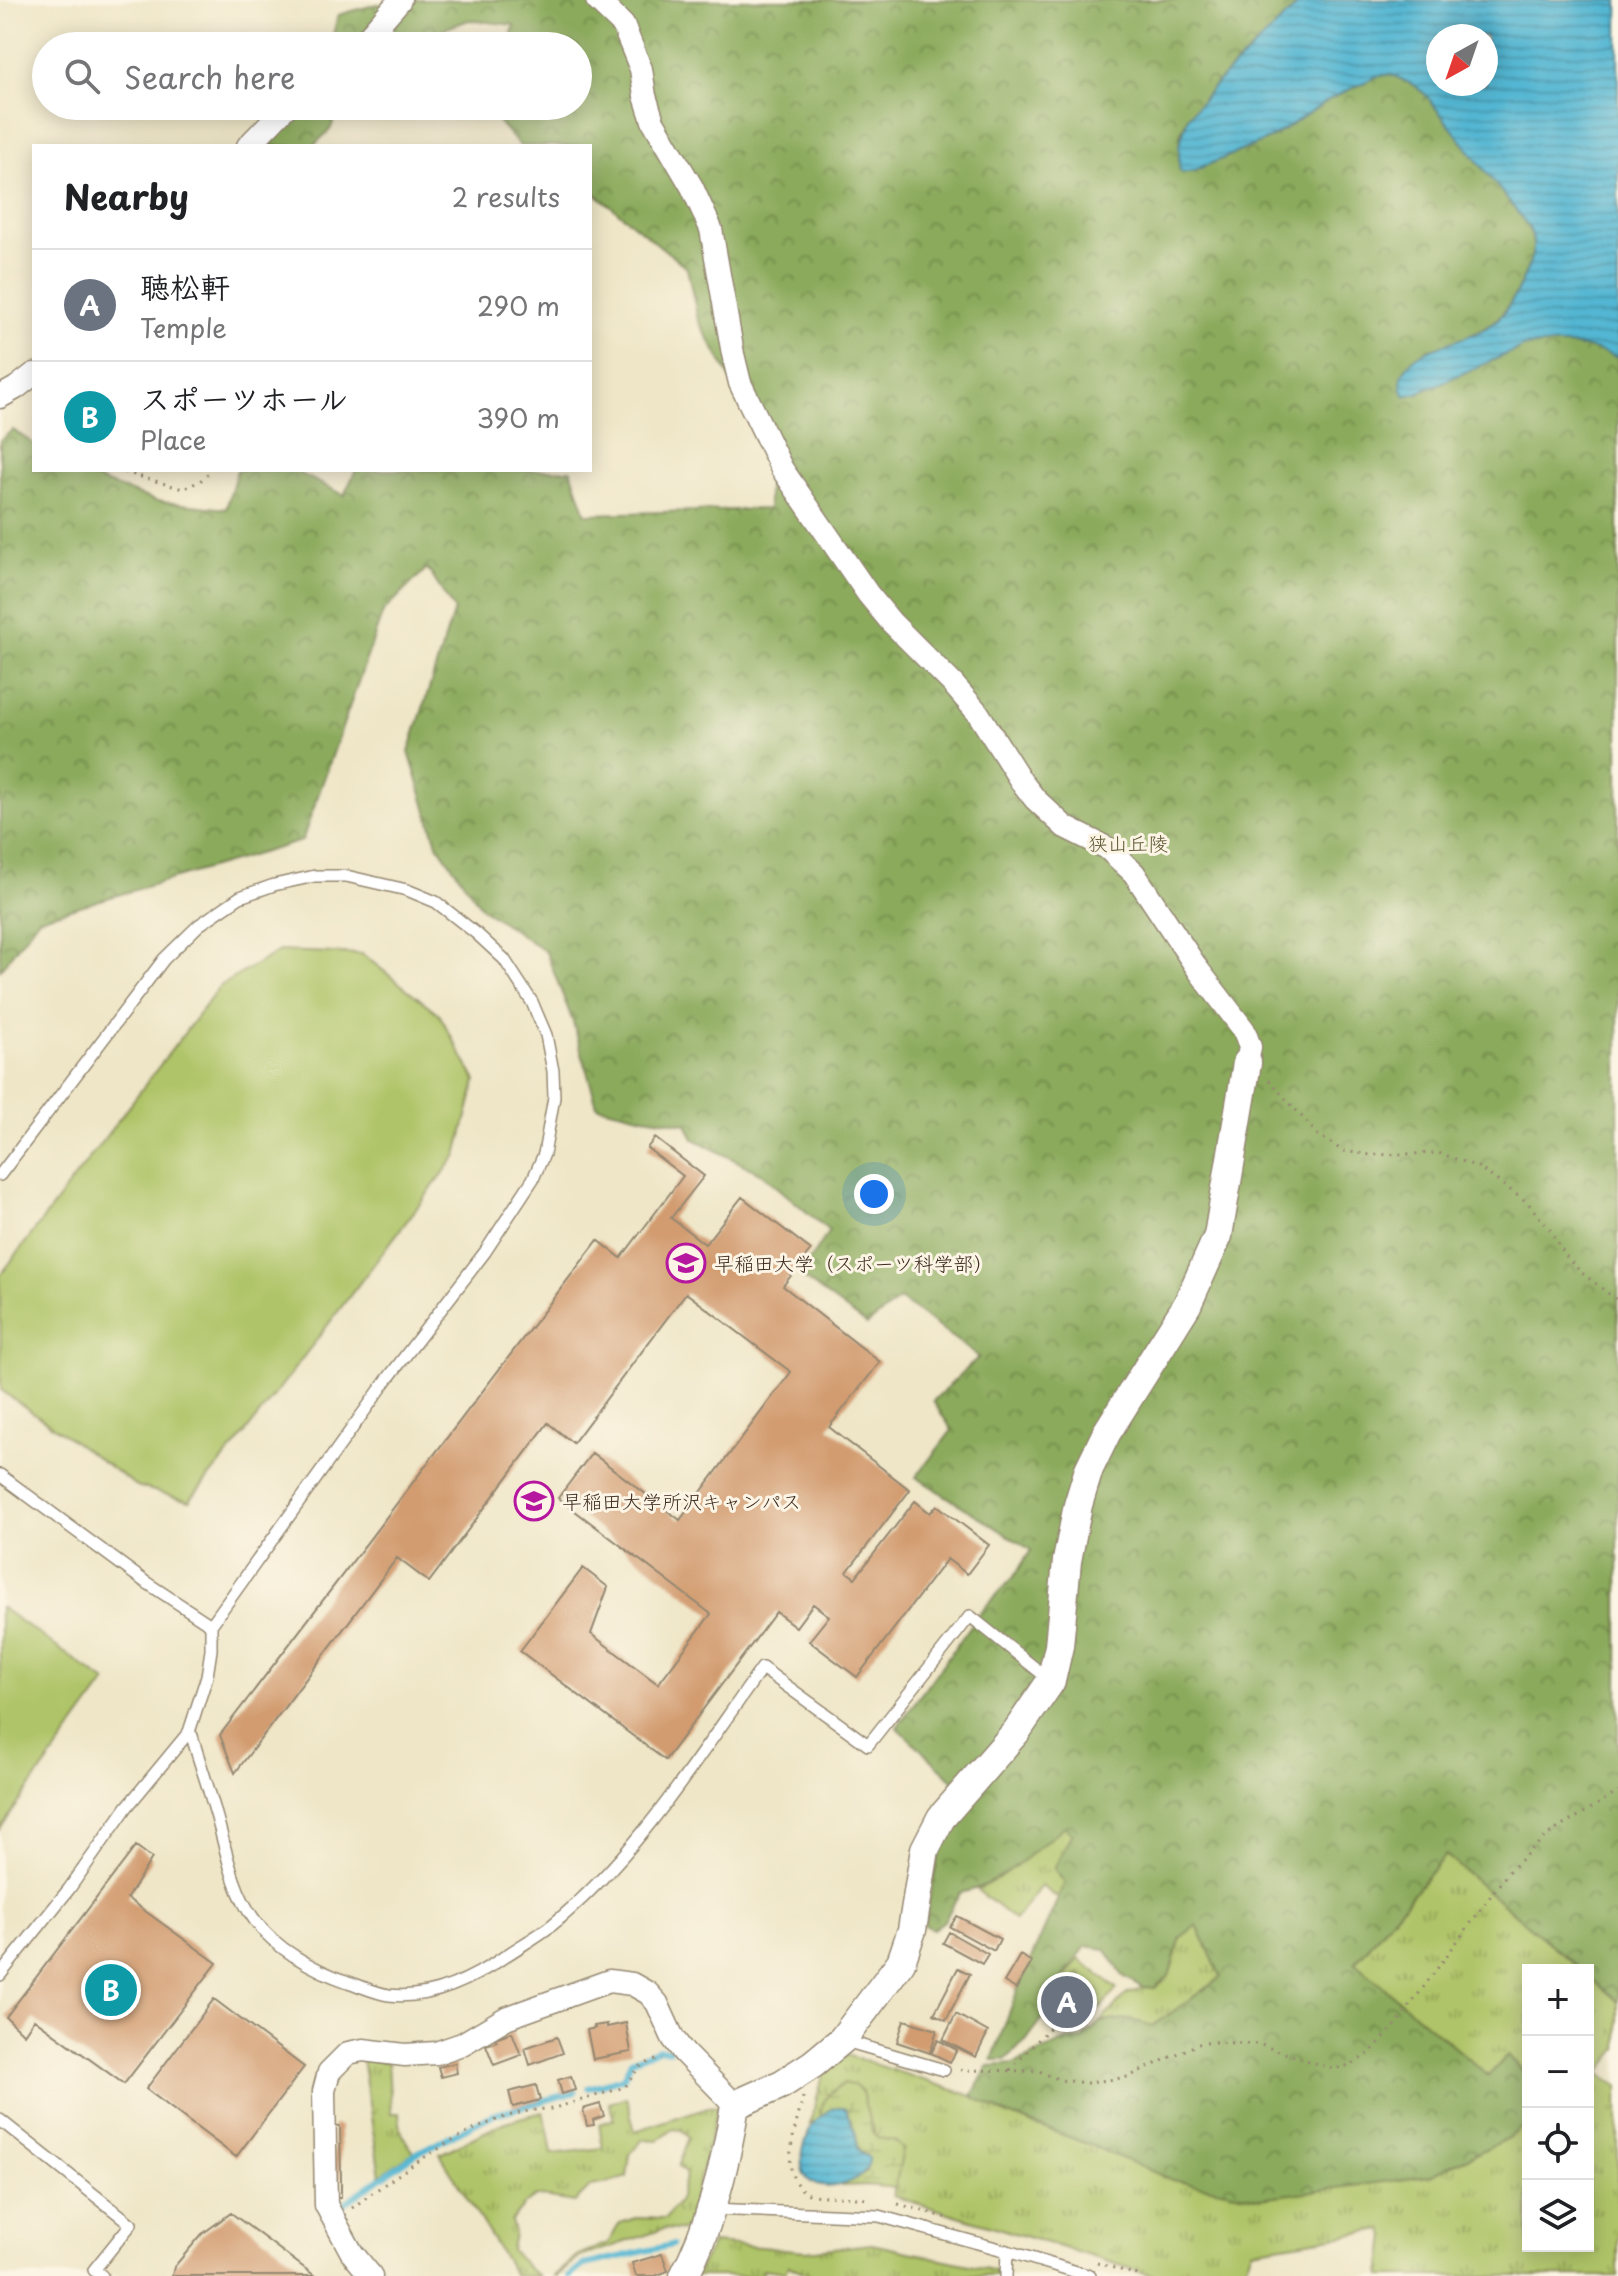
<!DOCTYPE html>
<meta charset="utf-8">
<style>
:root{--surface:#fff;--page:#f2f2f2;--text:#202124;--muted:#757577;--line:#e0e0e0;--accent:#2563eb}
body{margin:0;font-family:"Playpen Sans","Klee One",sans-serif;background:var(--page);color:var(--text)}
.controls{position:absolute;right:24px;bottom:24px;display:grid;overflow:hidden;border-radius:0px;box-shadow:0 4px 20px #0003}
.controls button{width:72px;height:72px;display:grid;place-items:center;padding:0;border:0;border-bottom:2px solid var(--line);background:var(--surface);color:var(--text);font:40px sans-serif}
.compass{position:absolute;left:1426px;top:24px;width:72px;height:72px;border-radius:50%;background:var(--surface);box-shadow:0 4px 20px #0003;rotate:220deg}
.you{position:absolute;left:874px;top:1194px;width:28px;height:28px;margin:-20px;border:6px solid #fff;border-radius:50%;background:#1a73e8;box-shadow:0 0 0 12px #1a73e833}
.badge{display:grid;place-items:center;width:52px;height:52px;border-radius:50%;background:var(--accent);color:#fff;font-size:26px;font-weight:700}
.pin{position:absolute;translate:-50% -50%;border:4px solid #fff;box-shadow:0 2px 8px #0006}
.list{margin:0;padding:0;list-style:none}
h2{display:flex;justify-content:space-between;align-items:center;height:104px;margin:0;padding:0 32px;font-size:34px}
h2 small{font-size:26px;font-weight:400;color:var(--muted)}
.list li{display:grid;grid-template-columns:52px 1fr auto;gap:24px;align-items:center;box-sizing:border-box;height:112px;padding:0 32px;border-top:2px solid var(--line)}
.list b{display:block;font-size:30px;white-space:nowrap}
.list p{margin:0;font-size:26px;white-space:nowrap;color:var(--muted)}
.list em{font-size:26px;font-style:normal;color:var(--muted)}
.icon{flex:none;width:44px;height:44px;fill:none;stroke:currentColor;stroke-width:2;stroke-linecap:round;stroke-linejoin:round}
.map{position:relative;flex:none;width:1618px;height:2276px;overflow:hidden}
.search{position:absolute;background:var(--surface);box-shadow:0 4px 20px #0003;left:32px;top:32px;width:560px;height:88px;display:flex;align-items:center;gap:20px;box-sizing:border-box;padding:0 28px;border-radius:44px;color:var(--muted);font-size:30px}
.panel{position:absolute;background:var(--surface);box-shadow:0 4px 20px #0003;left:32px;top:144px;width:560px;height:328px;border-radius:0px}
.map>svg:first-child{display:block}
</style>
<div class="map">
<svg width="1618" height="2276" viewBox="0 0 1618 2276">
<defs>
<pattern id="grass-tufts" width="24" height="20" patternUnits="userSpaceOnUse" patternTransform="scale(2)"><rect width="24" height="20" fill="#afc468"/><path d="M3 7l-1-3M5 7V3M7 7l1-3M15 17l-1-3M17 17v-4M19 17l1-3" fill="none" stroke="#909f55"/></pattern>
<pattern id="forest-crowns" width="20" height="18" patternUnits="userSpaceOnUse" patternTransform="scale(2)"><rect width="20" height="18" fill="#8baa5c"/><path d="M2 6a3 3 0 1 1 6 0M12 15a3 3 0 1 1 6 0" fill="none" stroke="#738b4b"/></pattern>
<pattern id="wetland-marsh" width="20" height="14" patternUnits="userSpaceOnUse" patternTransform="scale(2)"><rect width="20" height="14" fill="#afc468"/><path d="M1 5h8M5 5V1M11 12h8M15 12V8" fill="none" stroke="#909f55"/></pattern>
<pattern id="cemetery-stones" width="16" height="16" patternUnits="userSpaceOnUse" patternTransform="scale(2)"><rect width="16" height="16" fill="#afc468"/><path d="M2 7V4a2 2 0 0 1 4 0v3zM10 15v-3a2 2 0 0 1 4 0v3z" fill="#909f55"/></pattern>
<pattern id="water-rules" width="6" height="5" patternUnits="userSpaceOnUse" patternTransform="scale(2)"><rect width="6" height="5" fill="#53b6d2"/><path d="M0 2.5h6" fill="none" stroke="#4694aa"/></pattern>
</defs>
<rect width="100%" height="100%" fill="#fcf5e5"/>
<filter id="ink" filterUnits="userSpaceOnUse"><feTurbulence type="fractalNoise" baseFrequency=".0125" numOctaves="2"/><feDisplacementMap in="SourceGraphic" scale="16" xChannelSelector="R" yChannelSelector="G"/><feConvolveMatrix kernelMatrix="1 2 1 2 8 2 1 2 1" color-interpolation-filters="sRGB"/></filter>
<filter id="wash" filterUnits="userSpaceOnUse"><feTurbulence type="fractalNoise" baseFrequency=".006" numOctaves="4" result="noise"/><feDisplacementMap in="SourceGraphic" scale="32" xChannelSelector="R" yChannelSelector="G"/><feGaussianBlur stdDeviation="1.8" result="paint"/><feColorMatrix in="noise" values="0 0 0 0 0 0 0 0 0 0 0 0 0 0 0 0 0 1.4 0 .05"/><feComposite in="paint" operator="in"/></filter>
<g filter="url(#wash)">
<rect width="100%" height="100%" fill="#efe6c7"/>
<path fill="url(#grass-tufts)" stroke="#757743" stroke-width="2" d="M1065,1825L1072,1834L1054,1869L1065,1883L1058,1898L1041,1886L1015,1920L977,1890L1000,1877Z
M1445,1855L1581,1970H1528V2076L1508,2055L1489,2077L1355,1963Z
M1197,1925L1221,1977L1153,2026L1128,2019L1100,2022L1127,1994L1143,1988H1155L1169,1976L1181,1937Z
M1588,1976L1618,2002V2049L1599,2073L1618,2086V2276H1381L1386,2236L1384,2229L1252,2250L1241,2276H1155L893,2196L903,2149C895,2141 890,2142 880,2139C872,2135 864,2103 862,2092L820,2109L821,2117L810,2124L823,2075L847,2055L972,2096L1008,2115L1088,2144L1430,2176L1508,2138L1528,2123V2246H1588Z
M362,2059L388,2062L391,2113H399C400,2130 403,2139 414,2152L380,2175Z
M626,2097L635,2131L708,2107L718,2106L686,2231L664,2229L580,2257L557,2276H554L578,2255L608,2243L620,2223L636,2218L665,2219L679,2200L686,2174L678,2166L689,2138L682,2130L672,2129L658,2140L643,2139L630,2154L627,2177L608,2183L591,2186L575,2202L536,2196L525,2204L511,2221L514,2233L511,2250L530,2270L539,2276H515L440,2154L505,2122L543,2112L548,2130L552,2154L603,2148L599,2124L614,2119L609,2103Z
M713,2243L806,2251L872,2244L997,2271V2276H811L788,2265L785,2272L763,2269V2276H695Z"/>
<path fill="url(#forest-crowns)" stroke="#636a3d" stroke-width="2" d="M414,0H1303L1218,82L1188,117L1180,135L1179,168L1193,171L1269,139L1332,98L1375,77L1390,74L1414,85L1425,94L1528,226C1537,244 1533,256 1525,274C1519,288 1510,306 1499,317C1479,338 1439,344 1415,359L1418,393L1523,347C1556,342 1588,344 1618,358V2002L1588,1976V1970H1581L1445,1855L1355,1963L1488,2076L1508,2055L1528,2076V2123L1508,2138L1430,2176L1260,2198L1172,2180L1088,2144L1008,2115L972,2096L988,2066L1014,2064L1068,2040L1082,2039L1100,2022L1128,2019L1153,2026L1221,1977L1197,1925L1181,1937L1169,1976L1154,1988H1143L1123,1976L1105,1949L1086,1946L1060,1983L1052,2005L1026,2041L1005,2060H992L1019,1986L1065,1883L1054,1869L1072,1833L1065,1826C1033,1851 1001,1885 960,1893L944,1921L933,1929L924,1925L954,1781L897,1727L983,1609L1013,1578L1031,1550L916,1477L952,1430L933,1401L979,1357L900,1299L867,1325L799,1275L829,1231L762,1174L694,1139L687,1124L644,1117L597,1106L573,1022L546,952L482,908L437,844L409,752L454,610L427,568L383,612L302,841L39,918L0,970V440L13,430L34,444V470H71L156,501L226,509L237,470H293L344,495L356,470H571L586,514L768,509V479L781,469L698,320L687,268L596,194L590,195V146H520L485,107L578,106V46H509L514,25L469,20L396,46H330L338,15L377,4L408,7Z
M304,106H340L330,130L313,146H269Z"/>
<path fill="url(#wetland-marsh)" stroke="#757743" stroke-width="2" d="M844,2084L854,2085L862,2092L872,2131L878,2138L895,2141L903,2149L895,2188L867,2185L841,2186L866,2172L867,2156C850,2149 860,2131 848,2115L833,2108L821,2117C819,2100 831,2091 844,2084Z"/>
<path fill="url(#cemetery-stones)" stroke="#757743" stroke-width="2" d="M1079,1959L1117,1989L1099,2010L1061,1984Z"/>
<path fill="#afc468" stroke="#757743" stroke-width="2" d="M279,951L362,954L439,1014L476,1081L457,1155L237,1444L189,1501L137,1486L1,1390L0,1276L220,986Z
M0,1607L106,1682L0,1829Z"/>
<path fill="url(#water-rules)" stroke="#477078" stroke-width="2" fill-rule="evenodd" d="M1303,0H1618V358C1586,343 1557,343 1523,347L1418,393L1406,396C1395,385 1404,367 1415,358C1440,340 1478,340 1500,317C1511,305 1519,288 1525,274C1533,256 1537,244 1528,226L1425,94L1414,85L1390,74L1375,77L1332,98L1269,139L1193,171L1182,173L1179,168V146L1188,117L1218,82ZM1438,36H1486V84H1438Z
M833,2108H844L846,2110L856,2134L857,2148L861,2153L869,2158C871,2188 787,2208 804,2147C811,2122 812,2123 833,2108Z"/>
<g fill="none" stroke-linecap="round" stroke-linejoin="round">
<path stroke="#53b6d2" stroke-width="6" d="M588,2088L623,2078L631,2061L658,2049L669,2050
M341,2213L338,2208L415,2154L492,2115L575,2092
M351,2229L365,2252L386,2276
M570,2276L584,2265L672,2245"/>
</g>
<g id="blocks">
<path fill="#d29b70" d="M655,1138L704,1176L671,1218L705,1244L742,1197L811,1250L783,1286L880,1362L829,1427L910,1490L847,1572L855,1578L915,1501L930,1513L937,1505L989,1545L967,1574L947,1559L857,1677L809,1641L829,1616L813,1604L796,1627L776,1612L665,1760L520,1651L583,1568L608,1587L591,1634L658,1684L711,1614L558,1498L592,1453L680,1520L791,1372L686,1293L573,1443L548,1423L429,1582L397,1558L235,1773L220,1735L598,1240L621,1258L683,1176L647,1148Z
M136,1846L152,1858L127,1898L217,1963L124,2084L34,2019L24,2034L6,2017Z
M957,1916L1000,1939L994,1951L950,1927Z
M949,1932L988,1954L982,1964L943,1943Z
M1020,1955L1032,1962L1016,1989L1004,1982Z
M958,1968L970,1974L946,2020L934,2014Z
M1067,1989L1079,1997L1070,2013L1056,2003Z
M214,1999L304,2067L236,2157L146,2089Z
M956,2014L988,2032L976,2057L943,2040Z
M904,2020L937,2030L930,2053L897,2042Z
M626,2023L631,2052L593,2059L587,2030L595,2028L594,2026L607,2024V2027Z
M512,2032L521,2055L494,2065L486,2045L497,2041L495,2038Z
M557,2037L563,2053L530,2065L525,2048Z
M938,2040L957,2050L950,2062L931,2053Z
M455,2063L457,2073L441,2077L438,2067Z
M571,2076L575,2090L562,2094L558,2080Z
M536,2085L540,2100L513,2107L509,2092Z
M600,2104L604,2116L593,2120L594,2125L587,2126L583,2109Z
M334,2125L340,2126L341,2179V2198H334Z
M231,2213L315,2276H172L174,2267L202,2234Z
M662,2254L668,2271L655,2276H636L632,2263Z"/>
</g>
</g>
<g filter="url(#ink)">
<use href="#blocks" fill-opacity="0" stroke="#958872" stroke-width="2"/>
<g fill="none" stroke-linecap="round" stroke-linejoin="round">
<defs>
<path id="service" d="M0,1175L164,959L199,925L240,897L274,885L315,876H346L407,890L436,902L477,934L504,959L532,1002L546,1035L553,1071L554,1097L544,1154L533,1179L485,1252L386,1381L211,1625V1650L207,1676L189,1732L127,1807L69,1889L0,1975
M0,1475L144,1581L211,1625
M189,1732L192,1736C199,1761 208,1786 215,1811C226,1847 231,1888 254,1919C275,1949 314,1970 348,1982C361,1986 375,1993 389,1995C431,2000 473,1979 507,1955C522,1945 538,1936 552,1925C638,1855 698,1757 762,1668L868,1745L970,1616L1050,1680
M842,2040L944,2070
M0,2120L131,2224L94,2270L102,2276
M711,2209L879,2216L1007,2251L1090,2276
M1006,2276L1007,2251"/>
<path id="minor" d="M597,0L623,25L641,69L645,96L653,121L692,187L711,229L733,354L740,383L782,469L868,594L891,622L952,683L978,713L1021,781L1035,799L1065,827L1107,848L1134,873L1199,971L1244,1030L1250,1047L1247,1063
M360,46L400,0
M248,146L287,106
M0,397L16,388L34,374
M371,2276L352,2253L326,2205L324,2091L329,2072L348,2053L363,2050L405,2055L436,2053L462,2044L506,2018L609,1981L632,1984L648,1993L657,2003L673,2038L684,2053L735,2105"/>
<path id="tertiary" d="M684,2276C711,2224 726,2163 735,2105L782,2084L813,2064L842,2040L901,1962L912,1930L925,1849L941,1818L1016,1732L1051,1681L1059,1646L1067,1561L1078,1505L1089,1469L1107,1432L1187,1305L1218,1236L1247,1063"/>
</defs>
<use href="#service" stroke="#958872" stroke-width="14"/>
<use href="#minor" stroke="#958872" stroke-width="25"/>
<use href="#tertiary" stroke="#958872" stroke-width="31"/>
<path stroke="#958872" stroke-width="3" stroke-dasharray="2 6" stroke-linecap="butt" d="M117,470L183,489L200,481L212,470
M1269,1080L1318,1135L1343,1151L1371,1155L1439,1153L1478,1167L1527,1202L1550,1230L1568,1259L1582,1273L1618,1301
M960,2070L1039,2071L1060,2080L1087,2083L1128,2077L1198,2044L1214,2042L1258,2044L1333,2069L1350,2065L1369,2054L1395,2026L1509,1871L1547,1835L1618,1792
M1010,2070L1057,2020
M803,2097C797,2126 774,2180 811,2195L871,2199
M898,2204L952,2219
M352,2208C402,2171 487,2108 551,2109L625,2087L639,2067L658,2058L662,2059
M1097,2263L1141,2276"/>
<use href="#service" stroke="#fff" stroke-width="11"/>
<use href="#minor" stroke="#fff" stroke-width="22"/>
<use href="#tertiary" stroke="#fff" stroke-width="28"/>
</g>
</g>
<defs>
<symbol id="university-ring" viewBox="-11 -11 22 22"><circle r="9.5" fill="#fcf5e5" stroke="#b5179e" stroke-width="1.5"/><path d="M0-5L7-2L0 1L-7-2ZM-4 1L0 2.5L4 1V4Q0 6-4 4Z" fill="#b5179e"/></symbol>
</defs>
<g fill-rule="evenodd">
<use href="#university-ring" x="664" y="1241" width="44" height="44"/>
<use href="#university-ring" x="512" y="1479" width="44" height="44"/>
</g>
<g text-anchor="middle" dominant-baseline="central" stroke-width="6" stroke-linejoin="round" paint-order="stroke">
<g font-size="20" fill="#5e5834" stroke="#fcf5e5">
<text x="1128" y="843">狭山丘陵</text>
</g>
<g font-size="20" fill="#3b2a1e" stroke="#fcf5e5" text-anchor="start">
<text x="714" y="1263">早稲田大学（スポーツ科学部）</text>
<text x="562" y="1501">早稲田大学所沢キャンパス</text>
</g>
</g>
</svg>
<div class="controls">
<button>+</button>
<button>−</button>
<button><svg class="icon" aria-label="locate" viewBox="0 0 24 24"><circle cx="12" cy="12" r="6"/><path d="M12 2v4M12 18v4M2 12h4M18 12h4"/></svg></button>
<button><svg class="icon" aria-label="layers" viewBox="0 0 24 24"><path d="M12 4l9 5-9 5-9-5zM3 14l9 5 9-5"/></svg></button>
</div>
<svg class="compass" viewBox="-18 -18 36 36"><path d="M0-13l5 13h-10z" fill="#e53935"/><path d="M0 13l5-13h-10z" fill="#757577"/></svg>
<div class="you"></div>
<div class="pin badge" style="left:1067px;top:2002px;background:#6b7280">A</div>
<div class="pin badge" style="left:111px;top:1990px;background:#0f9aa8">B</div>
<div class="search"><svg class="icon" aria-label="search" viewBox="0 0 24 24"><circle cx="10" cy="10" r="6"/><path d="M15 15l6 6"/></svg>Search here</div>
<section class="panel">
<h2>Nearby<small>2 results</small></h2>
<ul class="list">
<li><span class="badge" style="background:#6b7280">A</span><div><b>聴松軒</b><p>Temple</p></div><em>290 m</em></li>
<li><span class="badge" style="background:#0f9aa8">B</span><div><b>スポーツホール</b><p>Place</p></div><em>390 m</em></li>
</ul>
</section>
</div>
